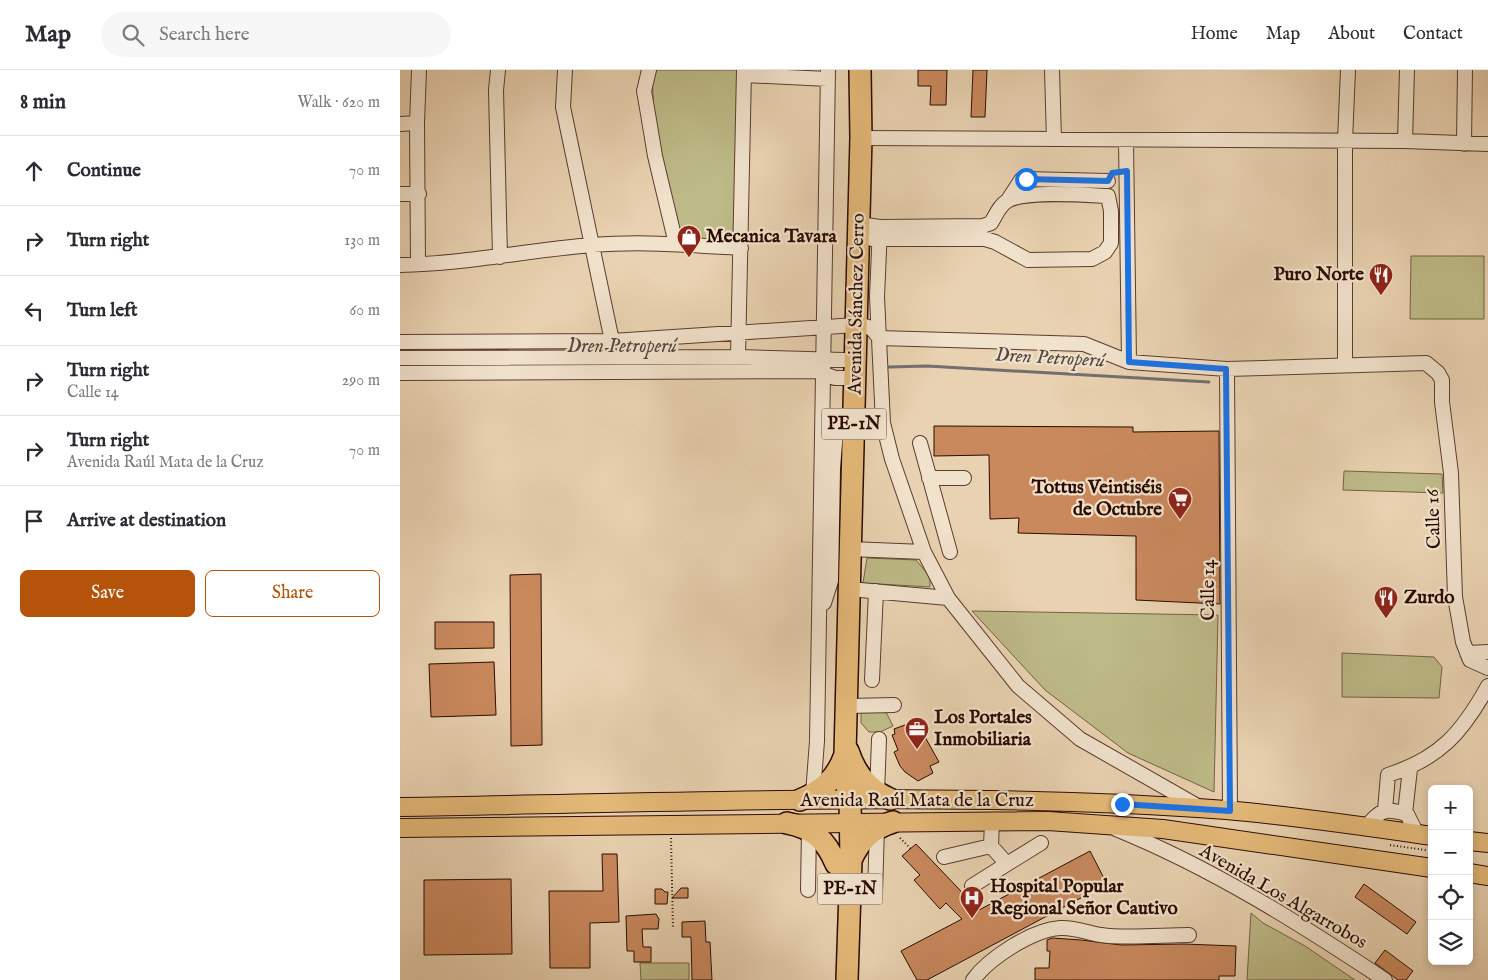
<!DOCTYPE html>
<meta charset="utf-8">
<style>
:root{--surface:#fff;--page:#f7f7f7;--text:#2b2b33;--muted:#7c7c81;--line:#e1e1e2;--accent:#b45309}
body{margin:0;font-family:"IM FELL English",serif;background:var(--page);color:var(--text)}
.controls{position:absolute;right:15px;bottom:15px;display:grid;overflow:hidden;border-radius:8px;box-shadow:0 2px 8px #0003}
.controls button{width:45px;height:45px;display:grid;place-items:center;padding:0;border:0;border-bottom:1px solid var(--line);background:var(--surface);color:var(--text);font:25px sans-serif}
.stop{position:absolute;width:15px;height:15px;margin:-11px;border:4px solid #1a73e8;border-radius:50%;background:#fff}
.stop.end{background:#1a73e8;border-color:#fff;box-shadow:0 1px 5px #0008}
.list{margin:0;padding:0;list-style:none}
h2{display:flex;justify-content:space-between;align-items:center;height:65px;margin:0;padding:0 20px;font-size:21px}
h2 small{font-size:16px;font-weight:400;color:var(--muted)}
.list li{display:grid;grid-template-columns:32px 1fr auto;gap:15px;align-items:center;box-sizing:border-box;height:70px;padding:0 20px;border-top:1px solid var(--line)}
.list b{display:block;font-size:19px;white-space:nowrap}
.list p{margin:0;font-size:16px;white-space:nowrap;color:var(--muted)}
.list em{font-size:16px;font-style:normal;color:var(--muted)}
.actions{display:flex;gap:10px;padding:15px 20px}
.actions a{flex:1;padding:11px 0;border:1px solid var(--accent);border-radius:8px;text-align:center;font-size:18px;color:var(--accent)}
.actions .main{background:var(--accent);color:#fff}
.icon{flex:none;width:28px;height:28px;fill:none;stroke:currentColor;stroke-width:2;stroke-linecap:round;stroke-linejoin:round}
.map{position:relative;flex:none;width:1088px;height:910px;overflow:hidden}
header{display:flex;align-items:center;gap:30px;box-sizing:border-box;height:70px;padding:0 25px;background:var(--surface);border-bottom:1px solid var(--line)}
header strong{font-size:24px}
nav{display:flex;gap:28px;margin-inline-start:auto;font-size:18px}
.search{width:350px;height:45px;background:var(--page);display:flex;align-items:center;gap:12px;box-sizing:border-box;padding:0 18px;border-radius:28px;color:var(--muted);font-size:19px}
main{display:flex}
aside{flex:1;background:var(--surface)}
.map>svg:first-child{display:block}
</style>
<header>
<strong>Map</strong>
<div class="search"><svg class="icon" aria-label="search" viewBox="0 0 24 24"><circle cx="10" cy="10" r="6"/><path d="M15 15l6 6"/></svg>Search here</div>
<nav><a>Home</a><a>Map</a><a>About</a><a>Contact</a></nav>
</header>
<main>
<aside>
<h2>8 min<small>Walk · 620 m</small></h2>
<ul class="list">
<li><svg class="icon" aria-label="ahead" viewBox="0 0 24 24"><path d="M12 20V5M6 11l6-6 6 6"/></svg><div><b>Continue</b></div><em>70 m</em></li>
<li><svg class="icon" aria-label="right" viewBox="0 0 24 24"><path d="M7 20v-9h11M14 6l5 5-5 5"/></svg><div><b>Turn right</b></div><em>130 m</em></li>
<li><svg class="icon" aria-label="left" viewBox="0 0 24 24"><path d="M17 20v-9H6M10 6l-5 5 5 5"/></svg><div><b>Turn left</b></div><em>60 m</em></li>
<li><svg class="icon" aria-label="right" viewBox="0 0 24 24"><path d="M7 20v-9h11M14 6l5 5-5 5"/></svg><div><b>Turn right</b><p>Calle 14</p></div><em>290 m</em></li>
<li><svg class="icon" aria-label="right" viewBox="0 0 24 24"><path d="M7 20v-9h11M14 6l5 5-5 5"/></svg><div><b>Turn right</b><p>Avenida Raúl Mata de la Cruz</p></div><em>70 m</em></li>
<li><svg class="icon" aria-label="arrive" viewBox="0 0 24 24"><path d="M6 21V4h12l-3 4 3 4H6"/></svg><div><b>Arrive at destination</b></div></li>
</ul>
<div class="actions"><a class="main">Save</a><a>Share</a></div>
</aside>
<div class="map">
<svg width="1088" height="910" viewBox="0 0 1088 910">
<rect width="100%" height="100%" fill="#e9d2b1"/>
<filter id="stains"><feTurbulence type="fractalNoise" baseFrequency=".004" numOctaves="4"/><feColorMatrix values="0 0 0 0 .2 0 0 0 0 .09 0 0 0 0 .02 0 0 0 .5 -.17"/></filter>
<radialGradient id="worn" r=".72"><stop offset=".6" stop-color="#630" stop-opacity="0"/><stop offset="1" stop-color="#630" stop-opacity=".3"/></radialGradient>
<path fill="#bdba87" stroke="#746244" d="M252,0H340L338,170L282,169L255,76Z
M1011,186H1084V249H1010Z
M944,401L1042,404L1043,423L943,420Z
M467,488L516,490L530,507V517L463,513Z
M572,541L818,545L814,722L728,683L645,620Z
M942,583L1034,587L1042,597L1039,628L942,627Z
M485,640L493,656L480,662H469L461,653V641Z
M851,843L863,853L905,876L955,910H847Z
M240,893H289V910H241Z"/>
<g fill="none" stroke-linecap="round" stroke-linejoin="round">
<path stroke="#71706f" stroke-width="3" d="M489,297L527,296L809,312"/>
</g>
<path fill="#c9895d" stroke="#2b0b01" d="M518,0H547L546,35H530L531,16H518Z
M573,0H587L585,47H571Z
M534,356L733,357V362L819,361L820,534L736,530V466L618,463L619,448L590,449L589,385L534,386Z
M141,504L142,675L111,676L110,505Z
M35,552H94V578L35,579Z
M94,592L96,645L31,647L29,594Z
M516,651L539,692L530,696L533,703L518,711L505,702L500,696L494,682L498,680L492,665L495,664L494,659Z
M516,774L579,840L690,781L707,814L527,910H517L501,881L562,849L546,833L540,839L514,810L520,805L502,786Z
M202,784H217L219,852L190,853V898H150L149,821H203Z
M111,809L112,884L24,885V810Z
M964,814L1016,852L1007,864L955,827Z
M281,818H288V828H272Z
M255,819H262L265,822H268L267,834H255Z
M256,844L259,849L258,859H242L243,877H251V892H234V881H227L226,846Z
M305,851L306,872H310L312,910H292L291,867H282V852Z
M652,868L681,870L721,875L784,874L836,876L835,906H819V910H635V898H649L650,881H647V870Z
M985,880L1013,901L1006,910H998L975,893Z"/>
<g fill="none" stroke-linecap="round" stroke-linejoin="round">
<defs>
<path id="minor" d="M98,0L96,20L100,187
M165,0L163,37L212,271
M249,0L244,21L248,44L255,86L276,174
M652,0L654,69
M344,5L428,9
M0,54L17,53
M461,68L1005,71L1088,74
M726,70L729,292
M1005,71L1007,0
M1064,74L1065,0
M0,124H19
M608,130L621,110L626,109L708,111
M459,154L480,157L583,156L591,153C596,145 599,136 607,131C625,120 685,125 708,126L711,141V173L705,182L692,189L628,190L595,172L585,169H472
M480,157L477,227L483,353L492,389L524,482L548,528L618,616L680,669L801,738
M18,194L17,53L19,0
M0,195C65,194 128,180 193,175C242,171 292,175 341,178
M0,272L212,271L456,255C469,255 472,258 479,268L684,274L729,292L827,299L1026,293L1038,303L1042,310V332L1051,403L1055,527L1063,572L1070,590L1088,598
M338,287L344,0
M0,288L338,287L444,290
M945,294V71L948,0
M827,299L830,741
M0,303L417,301L435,308H455
M520,373L550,482
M529,408H564
M450,479L524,482
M449,519L548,528
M424,533L431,511L433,398L436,361L441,349L454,341
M1067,583L1088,582
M472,610L476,521
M447,636L494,635
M413,724L417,671L428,0
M477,724L479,669
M985,740L988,705C1040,688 1062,663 1088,616
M1005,743L1010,699
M966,757C982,739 984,738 1007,744L1017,764
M716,759C812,798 899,853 985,910
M544,787L591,776L592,751
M607,794L641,773
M572,816L607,794L591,776
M408,820L409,759
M475,823L477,758
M573,910C589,888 632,860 660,858C675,857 687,863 701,865C725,869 764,865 789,865"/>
<path id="major" d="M0,737C275,733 551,720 826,740C895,746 963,756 1032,766
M0,758L648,751L763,759L1032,798
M1069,771L1088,773
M1069,803L1088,806"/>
<path id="highway" d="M448,681C455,703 468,720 490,729
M400,730C422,721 436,709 444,687
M387,753C413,758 426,770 436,794
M451,790C460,770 471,759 493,752
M447,910L451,791L450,729L445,708V684L461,68L460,0"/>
</defs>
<use href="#minor" stroke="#5a3d2d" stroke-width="16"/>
<use href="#major" stroke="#2b0b01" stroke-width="20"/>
<use href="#highway" stroke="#2b0b01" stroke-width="24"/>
<path stroke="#2b0b01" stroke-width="2" stroke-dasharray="1 2.5" stroke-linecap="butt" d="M271,768L273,858
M500,768L511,779
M990,775L1032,781"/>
<use href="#minor" stroke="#f1e2cc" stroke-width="14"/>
<use href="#major" stroke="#e4b978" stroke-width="18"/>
<use href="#highway" stroke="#e4b978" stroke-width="21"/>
</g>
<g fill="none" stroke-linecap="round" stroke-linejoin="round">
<path stroke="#1a73e8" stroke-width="6" d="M626,109L708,111L712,103L727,101L729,292L826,299L830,741L722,734"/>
</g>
<defs>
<symbol id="shop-pin" viewBox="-11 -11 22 30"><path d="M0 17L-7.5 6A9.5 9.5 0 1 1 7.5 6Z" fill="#8f2418" stroke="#f1e2cc"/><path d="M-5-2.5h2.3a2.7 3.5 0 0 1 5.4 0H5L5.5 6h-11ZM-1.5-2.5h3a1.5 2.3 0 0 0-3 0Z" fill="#fff"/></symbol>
<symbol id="restaurant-pin" viewBox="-11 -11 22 30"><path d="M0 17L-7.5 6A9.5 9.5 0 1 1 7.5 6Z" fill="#8f2418" stroke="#f1e2cc"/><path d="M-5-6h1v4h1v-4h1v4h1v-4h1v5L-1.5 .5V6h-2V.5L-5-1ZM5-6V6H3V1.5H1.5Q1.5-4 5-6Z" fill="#fff"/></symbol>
<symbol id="supermarket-pin" viewBox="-11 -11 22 30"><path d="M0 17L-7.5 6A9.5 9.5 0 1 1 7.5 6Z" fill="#8f2418" stroke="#f1e2cc"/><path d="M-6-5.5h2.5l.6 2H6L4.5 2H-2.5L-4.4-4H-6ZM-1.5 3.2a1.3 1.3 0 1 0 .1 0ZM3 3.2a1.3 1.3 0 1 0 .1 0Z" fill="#fff"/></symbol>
<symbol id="office-pin" viewBox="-11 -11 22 30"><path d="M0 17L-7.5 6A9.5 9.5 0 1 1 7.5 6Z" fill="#8f2418" stroke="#f1e2cc"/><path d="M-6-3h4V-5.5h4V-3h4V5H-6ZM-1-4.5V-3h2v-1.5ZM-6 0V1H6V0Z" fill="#fff"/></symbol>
<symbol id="hospital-pin" viewBox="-11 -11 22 30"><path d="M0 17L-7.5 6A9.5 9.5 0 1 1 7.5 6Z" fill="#8f2418" stroke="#f1e2cc"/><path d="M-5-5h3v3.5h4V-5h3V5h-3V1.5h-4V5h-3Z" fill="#fff"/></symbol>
</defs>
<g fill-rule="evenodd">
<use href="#shop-pin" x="275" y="153" width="28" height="38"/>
<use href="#restaurant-pin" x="967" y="191" width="28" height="38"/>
<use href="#supermarket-pin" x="766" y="415" width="28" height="38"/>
<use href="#restaurant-pin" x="972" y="514" width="28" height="38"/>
<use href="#office-pin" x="503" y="645" width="28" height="38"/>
<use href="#hospital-pin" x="558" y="814" width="28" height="38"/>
</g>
<g text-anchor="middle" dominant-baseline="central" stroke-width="4.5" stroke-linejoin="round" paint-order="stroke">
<g fill="#f1e2cc" stroke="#664c3e" stroke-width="1">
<rect x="421.5" y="338.5" width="65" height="31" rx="4"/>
<rect x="417.5" y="803.5" width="65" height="31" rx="4"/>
</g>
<g font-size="18" font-weight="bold" fill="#2b0b01">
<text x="454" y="354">PE-1N</text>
<text x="450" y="819">PE-1N</text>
</g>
<g font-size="19" font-weight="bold" fill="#2b0b01" stroke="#f1e2cc" text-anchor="start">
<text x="306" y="167">Mecanica Tavara</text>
<text x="964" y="205" text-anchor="end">Puro Norte</text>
<text x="762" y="418" text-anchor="end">Tottus Veintiséis<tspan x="762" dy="22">de Octubre</tspan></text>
<text x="1004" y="528">Zurdo</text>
<text x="534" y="648">Los Portales<tspan x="534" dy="22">Inmobiliaria</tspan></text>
<text x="590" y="817">Hospital Popular<tspan x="590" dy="22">Regional Señor Cautivo</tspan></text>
</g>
<g font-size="19" fill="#2b0b01" stroke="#f1e2cc">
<text transform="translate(457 234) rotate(-89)">Avenida Sánchez Cerro</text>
<text transform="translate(1034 449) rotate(-92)">Calle 16</text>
<text transform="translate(809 520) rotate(-90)">Calle 14</text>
<text x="517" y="731">Avenida Raúl Mata de la Cruz</text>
<text transform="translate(883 827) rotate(30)">Avenida Los Algarrobos</text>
</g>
<g font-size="20" font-style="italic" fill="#544641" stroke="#f1e2cc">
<text x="222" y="276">Dren Petroperú</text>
<text transform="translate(650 288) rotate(3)">Dren Petroperú</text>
</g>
</g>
<rect width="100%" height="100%" filter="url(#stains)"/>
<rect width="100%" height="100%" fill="url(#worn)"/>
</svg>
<div class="controls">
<button>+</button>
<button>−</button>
<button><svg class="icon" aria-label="locate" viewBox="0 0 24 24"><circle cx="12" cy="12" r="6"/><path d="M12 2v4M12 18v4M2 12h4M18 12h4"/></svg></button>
<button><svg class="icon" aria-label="layers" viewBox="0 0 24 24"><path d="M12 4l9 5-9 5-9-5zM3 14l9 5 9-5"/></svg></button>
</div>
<div class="stop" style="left:626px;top:109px"></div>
<div class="stop end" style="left:722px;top:734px"></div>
</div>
</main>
